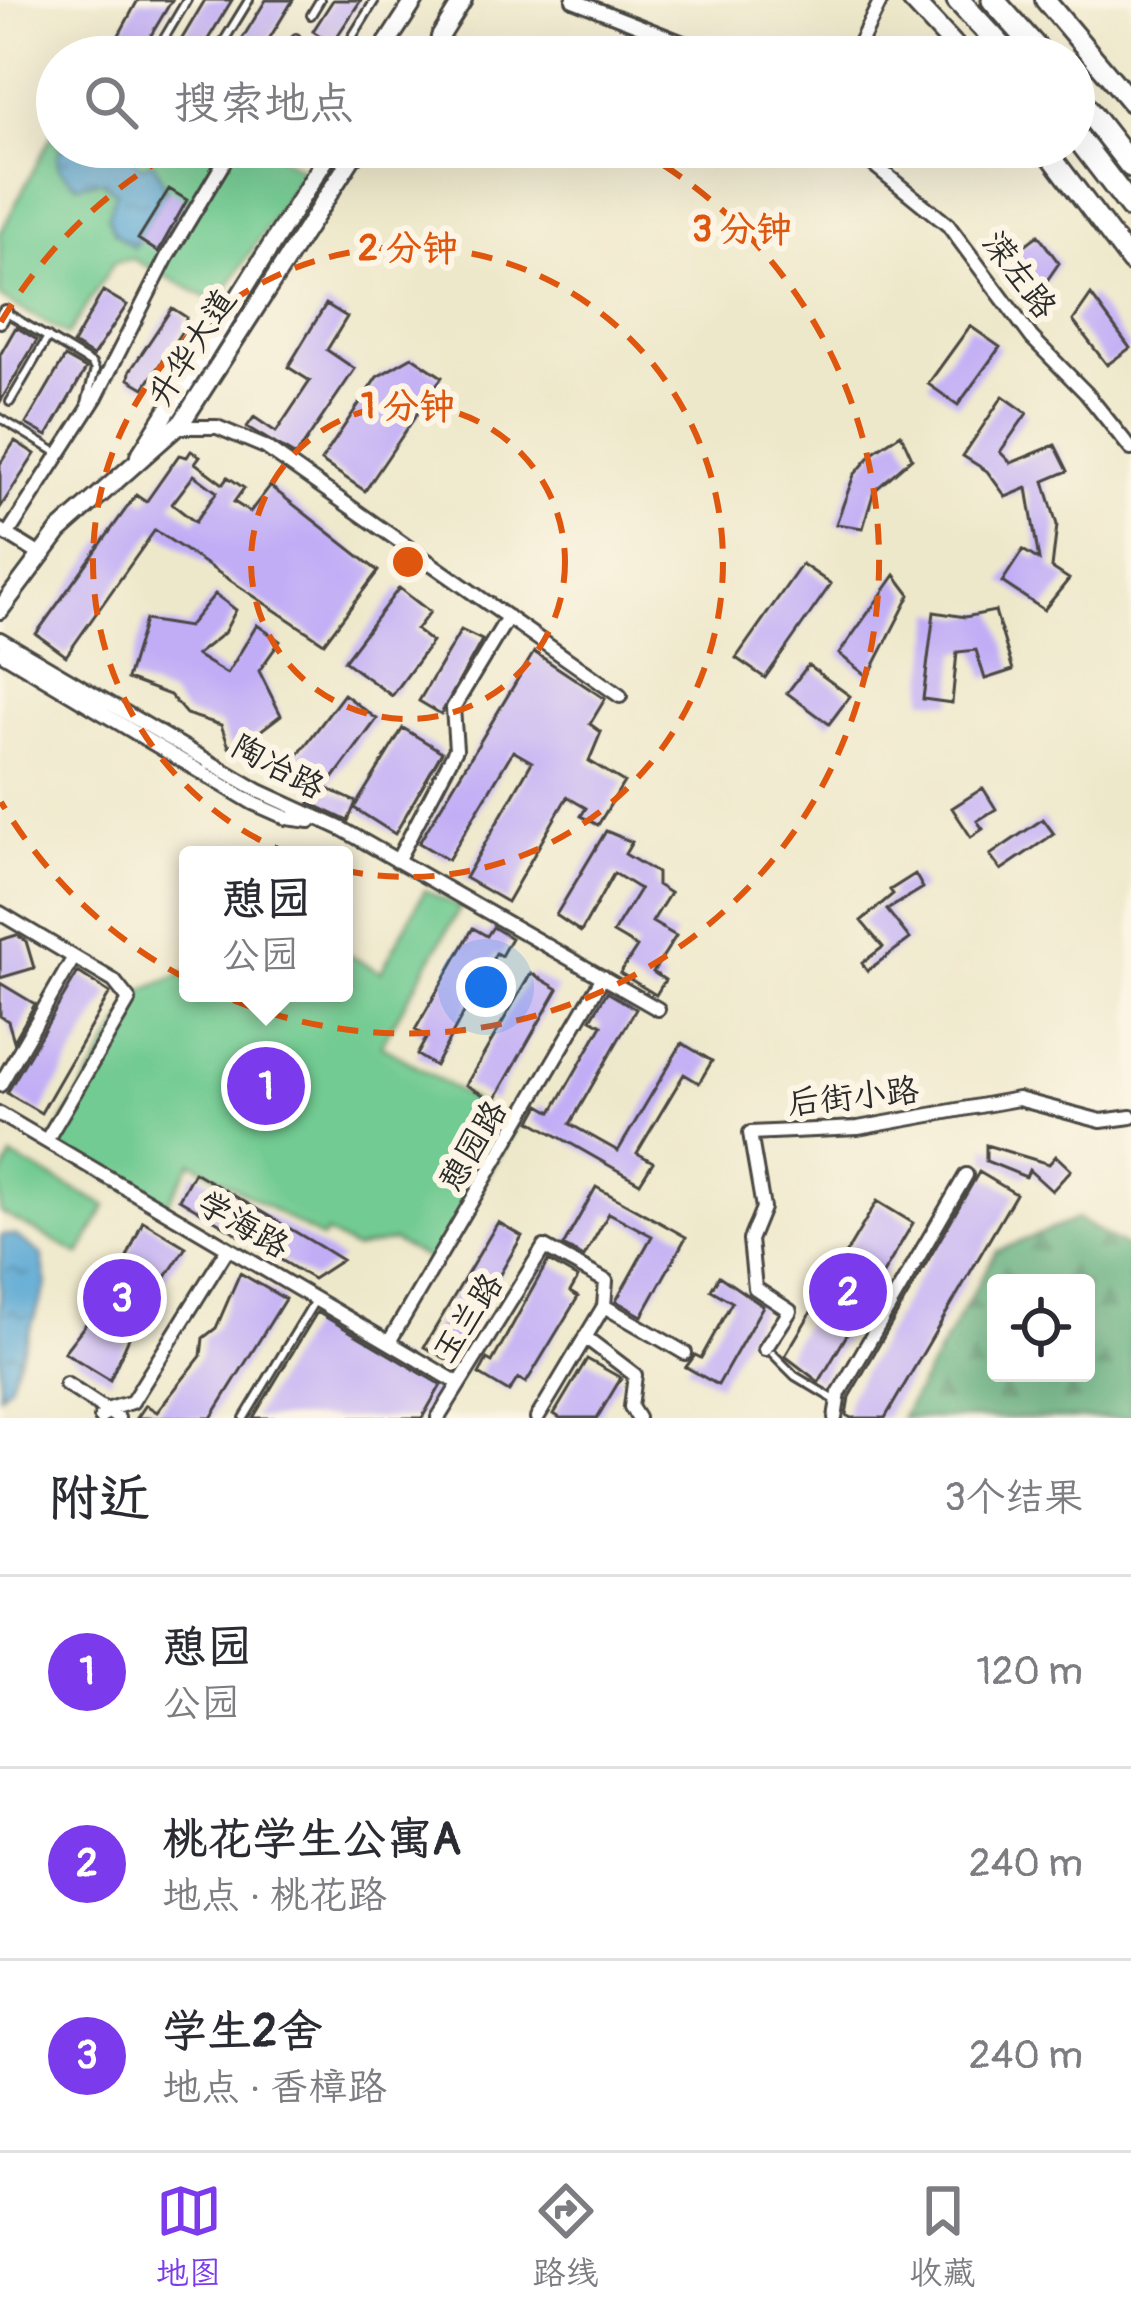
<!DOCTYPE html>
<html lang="zh">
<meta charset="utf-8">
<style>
:root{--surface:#fff;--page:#f2f2f3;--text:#2b2b33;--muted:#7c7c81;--line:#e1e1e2;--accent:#7c3aed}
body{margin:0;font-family:Pangolin,"LXGW WenKai TC",sans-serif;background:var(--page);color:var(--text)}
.controls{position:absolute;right:36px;bottom:36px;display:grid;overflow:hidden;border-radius:12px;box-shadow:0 12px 48px #0002}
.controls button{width:108px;height:108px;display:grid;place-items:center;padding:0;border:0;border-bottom:3px solid var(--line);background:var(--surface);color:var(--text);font:60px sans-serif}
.you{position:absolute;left:486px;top:987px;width:42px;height:42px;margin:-30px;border:9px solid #fff;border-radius:50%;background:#1a73e8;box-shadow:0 0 0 18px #1a73e833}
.badge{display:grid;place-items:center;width:78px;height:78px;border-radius:50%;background:var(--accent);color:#fff;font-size:39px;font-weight:700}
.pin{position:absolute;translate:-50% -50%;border:6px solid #fff;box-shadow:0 3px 12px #0006}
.popup{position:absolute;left:179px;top:846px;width:174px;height:156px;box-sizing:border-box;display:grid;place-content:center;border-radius:12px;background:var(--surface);filter:drop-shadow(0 3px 9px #0005);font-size:39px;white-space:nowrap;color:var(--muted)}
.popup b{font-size:45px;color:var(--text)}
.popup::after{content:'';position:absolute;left:50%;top:100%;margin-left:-24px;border:24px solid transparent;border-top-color:var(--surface)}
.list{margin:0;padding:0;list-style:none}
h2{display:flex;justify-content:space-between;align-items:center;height:156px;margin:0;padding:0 48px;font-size:51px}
h2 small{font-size:39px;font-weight:400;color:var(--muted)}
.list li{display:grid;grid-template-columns:78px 1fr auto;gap:36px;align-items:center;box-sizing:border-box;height:192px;padding:0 48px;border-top:3px solid var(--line)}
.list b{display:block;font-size:45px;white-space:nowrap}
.list p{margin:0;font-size:39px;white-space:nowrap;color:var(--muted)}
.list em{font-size:39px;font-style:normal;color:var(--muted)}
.icon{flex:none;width:66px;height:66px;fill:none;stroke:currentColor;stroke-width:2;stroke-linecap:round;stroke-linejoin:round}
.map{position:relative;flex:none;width:1131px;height:1418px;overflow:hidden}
.search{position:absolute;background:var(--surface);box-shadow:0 12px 48px #0002;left:36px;right:36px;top:36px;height:132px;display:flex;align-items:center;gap:30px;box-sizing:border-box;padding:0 42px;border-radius:66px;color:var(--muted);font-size:45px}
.sheet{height:732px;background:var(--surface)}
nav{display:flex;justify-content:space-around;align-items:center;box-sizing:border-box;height:168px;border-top:3px solid var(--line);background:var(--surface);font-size:33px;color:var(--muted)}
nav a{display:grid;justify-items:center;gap:6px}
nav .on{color:var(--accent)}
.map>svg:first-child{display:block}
</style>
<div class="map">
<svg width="1131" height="1418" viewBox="0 0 1131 1418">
<defs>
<pattern id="forest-firs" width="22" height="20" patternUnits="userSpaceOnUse" patternTransform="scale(3)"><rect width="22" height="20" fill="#5daf7c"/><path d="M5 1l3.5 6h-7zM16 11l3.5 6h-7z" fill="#4d8f66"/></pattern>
<pattern id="water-ripples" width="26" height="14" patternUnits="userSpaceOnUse" patternTransform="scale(3)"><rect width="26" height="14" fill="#5aa8d4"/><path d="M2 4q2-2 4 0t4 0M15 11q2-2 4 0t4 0" fill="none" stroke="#4b89ac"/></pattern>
</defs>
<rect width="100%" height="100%" fill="#fcf5e5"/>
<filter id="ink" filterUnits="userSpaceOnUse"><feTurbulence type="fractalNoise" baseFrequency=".00833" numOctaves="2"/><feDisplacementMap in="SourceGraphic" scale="24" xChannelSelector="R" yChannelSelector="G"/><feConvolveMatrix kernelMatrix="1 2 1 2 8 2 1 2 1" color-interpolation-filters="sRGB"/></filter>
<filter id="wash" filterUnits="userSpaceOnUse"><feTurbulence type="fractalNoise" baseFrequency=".004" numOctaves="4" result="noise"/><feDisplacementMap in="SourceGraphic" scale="48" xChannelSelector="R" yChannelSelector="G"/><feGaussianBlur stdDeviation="2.7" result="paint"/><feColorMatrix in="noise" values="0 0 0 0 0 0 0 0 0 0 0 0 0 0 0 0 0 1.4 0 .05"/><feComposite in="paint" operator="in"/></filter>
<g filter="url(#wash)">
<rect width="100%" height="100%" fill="#eee8cb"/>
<path fill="url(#forest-firs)" stroke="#446d54" stroke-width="3" fill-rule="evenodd" d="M1077,1219L1131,1250V1418H901L997,1251ZM996,1283H1086V1373H996Z"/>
<path fill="#72cb92" stroke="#4e7b5e" stroke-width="3" d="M57,125V147H264L304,171L217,303L133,259L114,262L68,335L0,297V234Z
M425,890L460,908L381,1045L516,1126L435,1263L393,1241L354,1249L326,1233L322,1239L192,1162L163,1210L50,1144L141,991L188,972V993H344V953L381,972Z
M12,1157L106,1206L80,1255L0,1212V1180Z"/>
<path fill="url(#water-ripples)" stroke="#426a80" stroke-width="3" d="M62,147H119L142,167L153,161L167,193L134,248L114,232L108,217L116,192L101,181L77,185C63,174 50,165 62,147Z
M1,1235L16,1236L41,1254L47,1284L9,1385L0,1395Z"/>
<g id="blocks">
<path fill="#c1adf6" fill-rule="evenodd" d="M138,0H172L138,57H107Z
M205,0H232L197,57H171Z
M266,0H293L258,57H231Z
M333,0H361L332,44L313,31Z
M169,189L187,200L158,252L138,239Z
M1038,235L1059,263L1041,289L1013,254Z
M103,291L127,305L93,356L73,344Z
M1091,295L1130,348L1107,365L1073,321Z
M326,304L347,317L327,350L355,369L296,456L247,427L254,417L276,432L310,381L288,367Z
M172,308L186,317V325L144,388L129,379L130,371Z
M970,326L1000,347L958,405L928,384Z
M16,327L37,340L0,402V355Z
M65,357L86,369L47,436L26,424Z
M412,357L442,377L365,491L321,461L377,377Z
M1003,396L1027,413L1000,452L1011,463L1055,445L1068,471L1044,481L1057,525L1052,568L1069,579L1044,610L1002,582L1023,550L1039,560L1027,488L1006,497L987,471L963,456Z
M901,434L912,458L874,491L863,528L836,524L854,475L875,451Z
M15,441L35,454L0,508V464Z
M191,451L200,456L195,463L223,484L228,477L244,488L234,502L250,512L270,486L378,571L324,643L155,530L66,656L36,634L136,495L146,502L179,455L187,457ZM194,475L217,492L195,522L172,504Z
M802,564L831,584L765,678L736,658Z
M895,575L910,595L868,677L839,654Z
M399,588L430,612L416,630L432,642L392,696L344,661Z
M215,594L236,610L224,633L196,655L227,674L257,625L280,641L259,671L281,715L246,742L243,738L229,747L221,725L186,714L170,695L127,679L145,620L188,627Z
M995,611L1013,670L985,679L976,650L957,652L952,703L923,699L934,612L965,617Z
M461,630L482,640L441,714L419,701Z
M534,652L605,699L590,724L601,732L589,761L624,782L598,825L581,816L586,808L567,797L507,902L465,878L532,762L513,751L448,860L419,843Z
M808,665L850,696L829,724L787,693Z
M344,694L377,719L326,788L356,802L348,821L310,803L315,789L288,768Z
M403,728L442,752L395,834L354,808Z
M983,788L996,809L977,821L983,829L971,837L952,808Z
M1043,819L1054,834L1001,870L990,855Z
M606,831L632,842L625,854L657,873V885L670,893L652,922L676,936L653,972L665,980L656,995L620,973L637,947L613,933L640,889L614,873L581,932L556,915Z
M915,874L923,888L887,910L910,939L867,971L862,963L883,947L861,921L893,894L890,890Z
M493,927L511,938L501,956L496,953L435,1066L417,1055L427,1037L415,1030L473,928L487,936Z
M17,935L26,941L34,968L0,978V940Z
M78,972L110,993L41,1113L7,1093Z
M531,973L558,989L494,1101L466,1085Z
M0,983L35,1004L14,1041L8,1021L0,1016Z
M607,992L636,1009L570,1124L618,1151L682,1043L712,1061L699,1083L684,1074L637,1153L653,1162L640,1183L531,1121L540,1105L552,1112L602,1025L591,1019Z
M986,1145L1049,1164L1056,1156L1071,1170L1052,1191L1029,1170L1026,1177L986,1161Z
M194,1172L321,1247L342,1260L313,1279L179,1199Z
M979,1172L1016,1194L885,1418H851L846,1415L849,1397Z
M596,1187L686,1237L642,1316L616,1301L652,1236L609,1213L584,1257L563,1246Z
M877,1201L913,1223L819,1382L785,1356Z
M143,1221L186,1247L136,1322L110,1380L64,1352L92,1316L85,1312L104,1279L113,1282L125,1262Z
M498,1222L522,1236L450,1361L424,1347Z
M548,1261L578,1278L570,1292L578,1297L526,1383L518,1378L509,1392L479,1374L487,1359L492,1362Z
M240,1273L285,1299L211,1418H137L146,1405L157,1412L201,1356L203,1338L216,1328Z
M719,1276L763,1306L718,1385L686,1367L695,1355L701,1358L732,1302L711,1290Z
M317,1312L441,1385L422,1418H253Z
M587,1359L621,1378L597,1418H560L554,1414Z"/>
</g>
</g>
<g filter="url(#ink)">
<use href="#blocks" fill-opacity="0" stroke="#484743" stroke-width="3"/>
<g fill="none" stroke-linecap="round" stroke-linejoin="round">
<defs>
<path id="lane" d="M311,15L320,0
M346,47L375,0
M153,57L187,0
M214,57L249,0
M285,57L296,38
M272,147L287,156L292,147
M5,312L92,364L95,370L86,403
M10,402L48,337
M0,418L59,454
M773,1354L795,1376L835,1400
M244,1418L314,1302"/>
<path id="street" d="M573,0L719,57
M853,57L881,0
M852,147L948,225L1032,338L1086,393L1131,449
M0,321L5,312
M176,427H217L265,447L620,696
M0,530L39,554
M7,535L96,397L167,257L233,147
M0,639L259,791L342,829L658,1009
M0,652L253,803L287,818L310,821
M397,861L456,749L453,708L508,617
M0,913L114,981L129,1000L46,1141
M0,1085L74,957
M0,1114L458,1383
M585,1337L635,1375L631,1407L638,1418
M389,1342L603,977
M765,1349L790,1311L755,1288L750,1240L763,1208L750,1133L858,1128L1018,1099L1101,1121L1131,1117
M66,1384L118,1418
M101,1418L106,1410L132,1402L228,1248
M438,1418L544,1247L606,1281L604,1306L685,1353
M537,1418L604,1306
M835,1418L839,1393L966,1175"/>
<path id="secondary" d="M378,57L415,0
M437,57L440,37L463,0
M139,456L333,147
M0,610L59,531L182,422L359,147"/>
<path id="primary" d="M912,0L965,57
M1045,0L1131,102
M1044,147L1131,262"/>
<path id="highway" d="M958,0L1011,57
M993,0L1044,57
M1074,93L1131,166
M1074,133L1131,207"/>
</defs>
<use href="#lane" stroke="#484743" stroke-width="12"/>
<use href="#street" stroke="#484743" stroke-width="18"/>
<use href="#secondary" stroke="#484743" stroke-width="22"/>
<use href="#primary" stroke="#484743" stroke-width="24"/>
<use href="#highway" stroke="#484743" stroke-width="27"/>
<use href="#lane" stroke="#fff" stroke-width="6"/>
<use href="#street" stroke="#fff" stroke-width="12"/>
<use href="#secondary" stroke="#fff" stroke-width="16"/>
<use href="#primary" stroke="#fff" stroke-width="18"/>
<use href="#highway" stroke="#fff" stroke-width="21"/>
</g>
</g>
<g fill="none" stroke="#df570e" stroke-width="6" stroke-dasharray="21 15">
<circle cx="408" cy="562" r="157"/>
<circle cx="408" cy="562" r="315"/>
<path d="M1 322A472 472 0 0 1 183 147M633 147A472 472 0 1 1 1 802"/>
</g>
<g text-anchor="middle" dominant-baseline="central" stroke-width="12" stroke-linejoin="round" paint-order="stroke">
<g font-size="33" fill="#2b2b2b" stroke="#fcf5e5">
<text transform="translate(1019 275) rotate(53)">溁左路</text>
<text transform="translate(192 348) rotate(-57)">升华大道</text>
<text transform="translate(278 767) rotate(28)">陶冶路</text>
<text transform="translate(853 1097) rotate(-6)">后街小路</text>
<text transform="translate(473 1146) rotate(-59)">憩园路</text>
<text transform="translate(243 1225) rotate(30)">学海路</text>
<text transform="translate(468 1318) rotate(-57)">玉兰路</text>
</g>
</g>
<circle cx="408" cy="562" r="18" fill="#df570e" stroke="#fcf5e5" stroke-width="6"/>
<g font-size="36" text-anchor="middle" font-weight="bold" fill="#df570e" stroke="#fcf5e5" stroke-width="12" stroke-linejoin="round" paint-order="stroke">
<text x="742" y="241">3 分钟</text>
<text x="408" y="260">2 分钟</text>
<text x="408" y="418">1 分钟</text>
</g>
</svg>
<div class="controls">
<button><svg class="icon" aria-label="locate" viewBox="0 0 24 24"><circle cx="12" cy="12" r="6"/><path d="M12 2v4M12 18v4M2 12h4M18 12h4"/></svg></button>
</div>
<div class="you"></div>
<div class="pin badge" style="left:266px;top:1086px">1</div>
<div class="popup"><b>憩园</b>公园</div>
<div class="pin badge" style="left:848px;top:1292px">2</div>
<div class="pin badge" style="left:122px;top:1298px">3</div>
<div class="search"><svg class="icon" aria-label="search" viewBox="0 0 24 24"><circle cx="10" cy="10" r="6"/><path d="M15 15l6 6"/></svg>搜索地点</div>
</div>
<section class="sheet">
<h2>附近<small>3个结果</small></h2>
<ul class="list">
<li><span class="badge">1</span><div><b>憩园</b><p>公园</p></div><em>120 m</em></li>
<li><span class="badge">2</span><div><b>桃花学生公寓A</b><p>地点 · 桃花路</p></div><em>240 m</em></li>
<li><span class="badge">3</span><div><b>学生2舍</b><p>地点 · 香樟路</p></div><em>240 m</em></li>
</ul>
</section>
<nav>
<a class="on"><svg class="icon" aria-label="map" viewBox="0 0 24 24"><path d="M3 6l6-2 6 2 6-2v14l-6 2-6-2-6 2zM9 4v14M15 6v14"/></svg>地图</a>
<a><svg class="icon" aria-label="directions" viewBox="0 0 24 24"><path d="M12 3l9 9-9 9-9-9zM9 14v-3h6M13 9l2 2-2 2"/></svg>路线</a>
<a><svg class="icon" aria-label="saved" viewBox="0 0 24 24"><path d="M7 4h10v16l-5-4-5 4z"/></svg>收藏</a>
</nav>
